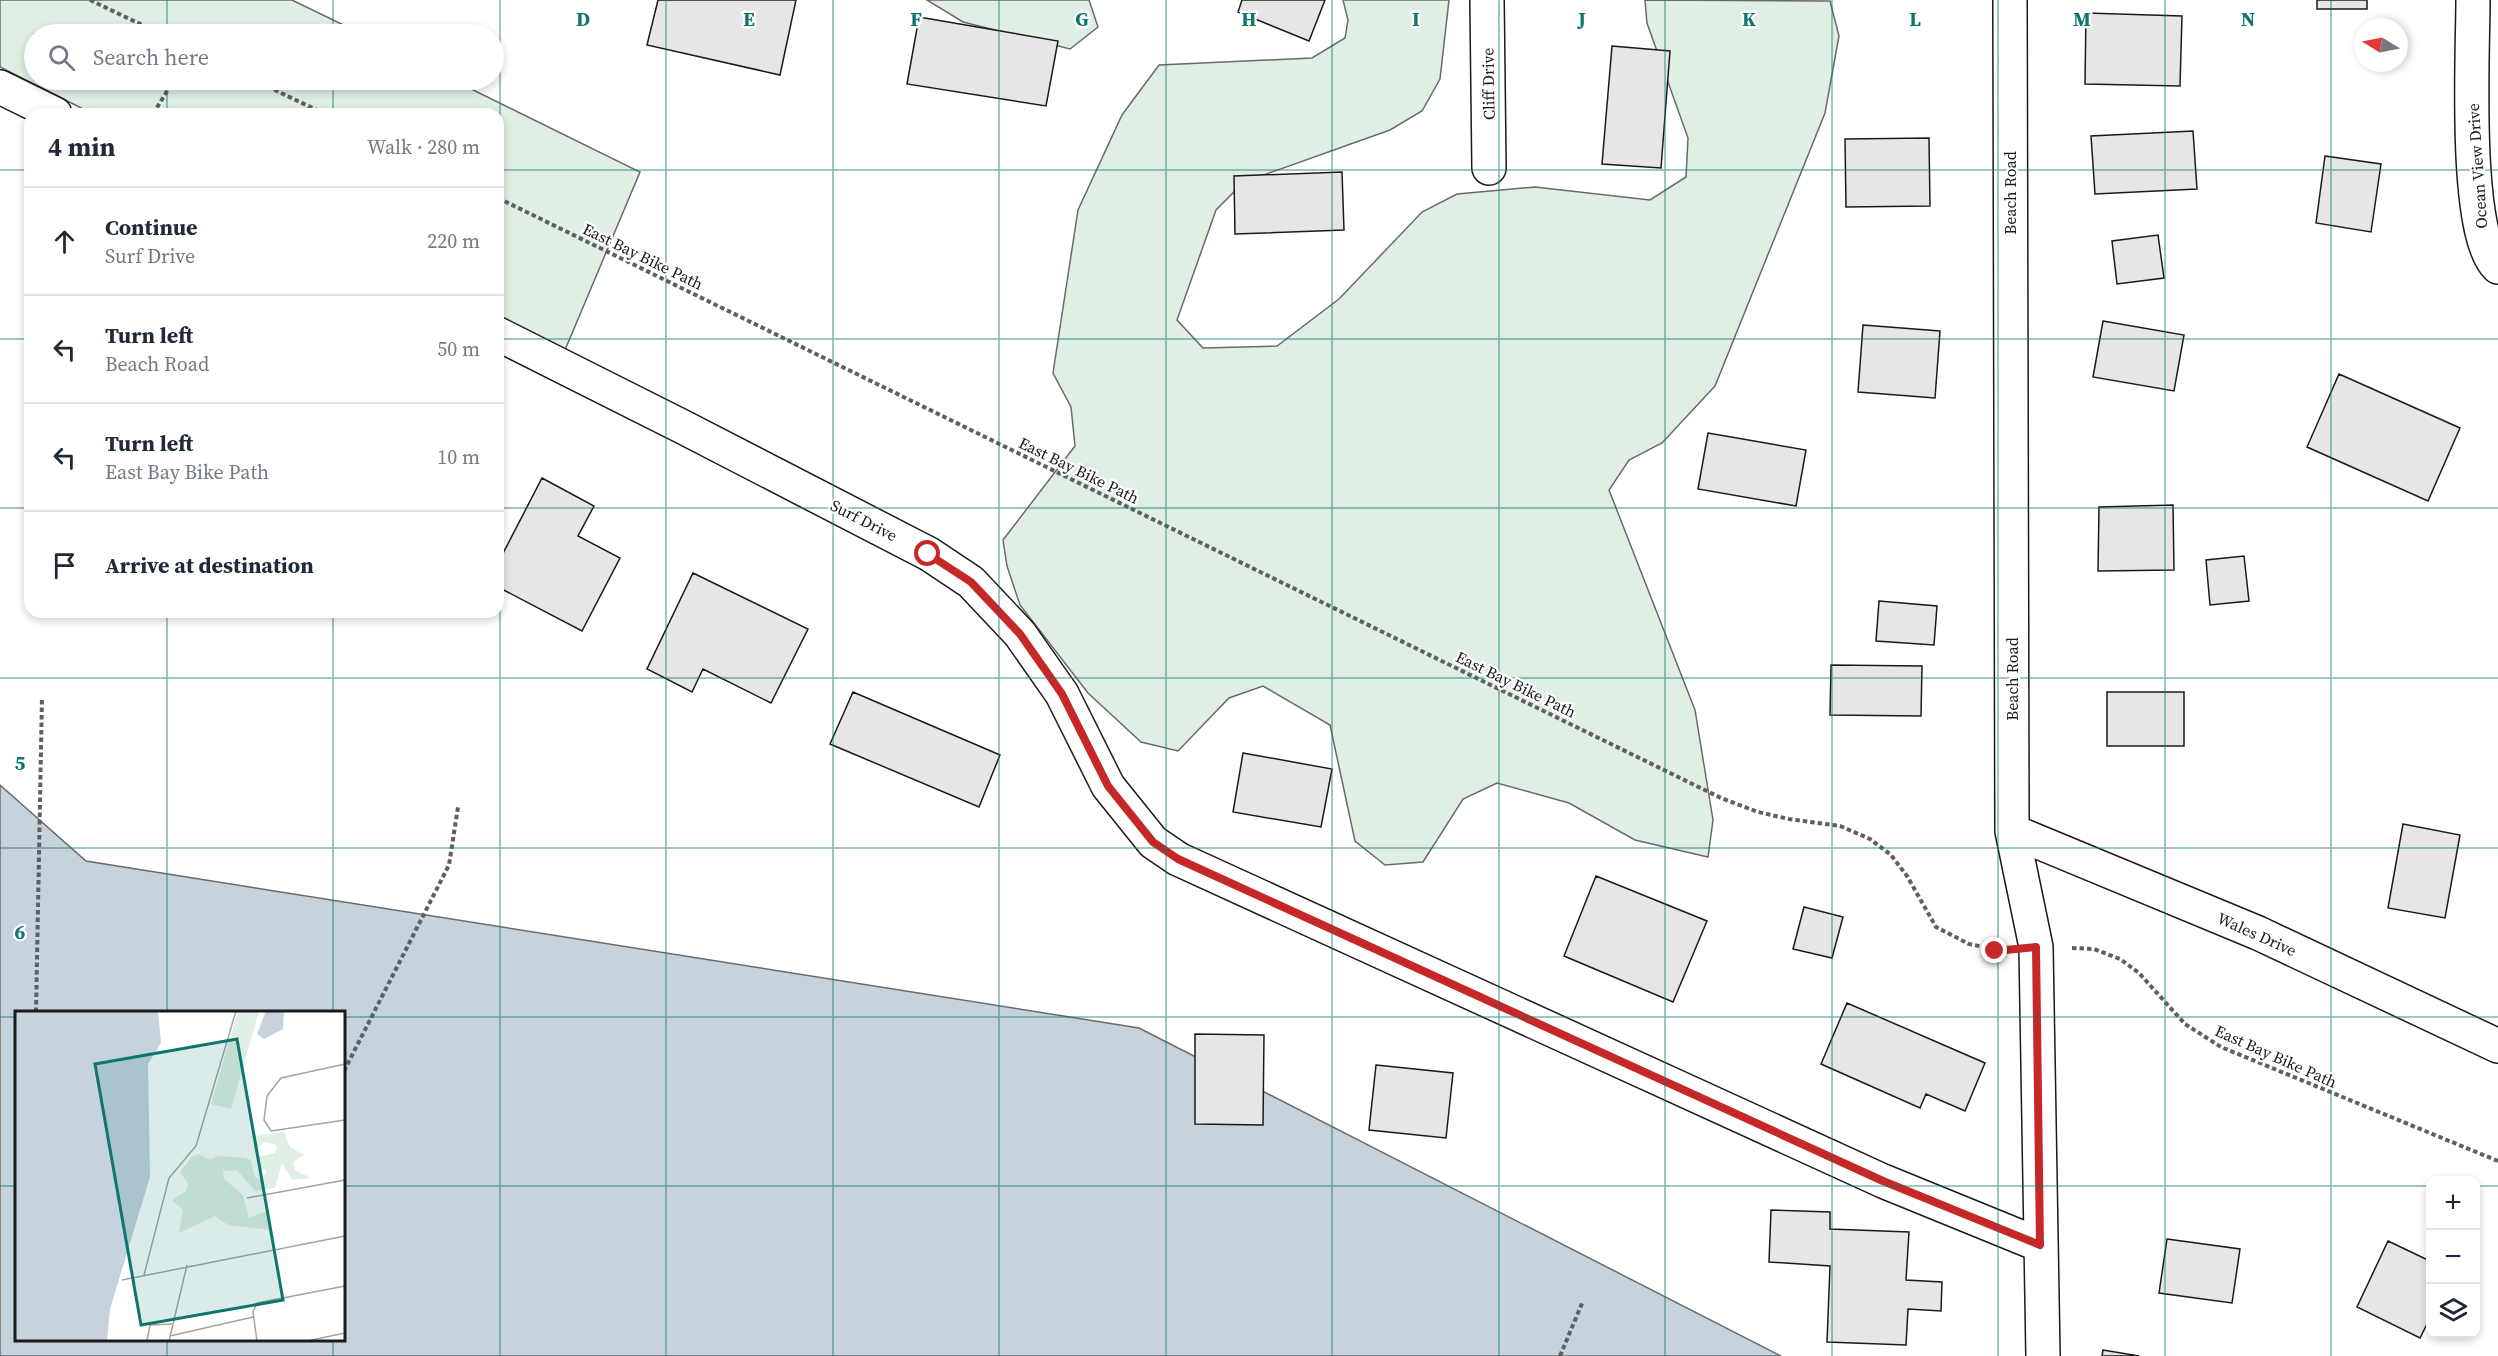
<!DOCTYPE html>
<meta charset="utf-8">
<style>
:root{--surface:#fff;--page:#f2f2f3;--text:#1f2937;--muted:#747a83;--line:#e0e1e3}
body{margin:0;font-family:"Source Serif 4",serif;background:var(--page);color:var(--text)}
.controls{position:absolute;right:18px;bottom:18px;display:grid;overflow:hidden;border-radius:12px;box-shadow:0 3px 9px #0003}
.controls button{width:54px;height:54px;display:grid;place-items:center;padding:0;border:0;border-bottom:2px solid var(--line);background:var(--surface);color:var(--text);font:30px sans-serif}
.compass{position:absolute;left:2354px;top:18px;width:54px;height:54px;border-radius:50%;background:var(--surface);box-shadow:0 3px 9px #0003;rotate:280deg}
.stop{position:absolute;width:18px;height:18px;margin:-14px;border:4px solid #c62828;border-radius:50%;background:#fff}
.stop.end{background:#c62828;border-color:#fff;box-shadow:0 2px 6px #0008}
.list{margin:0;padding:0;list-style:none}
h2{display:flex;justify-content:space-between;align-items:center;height:78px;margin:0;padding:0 24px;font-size:26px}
h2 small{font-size:20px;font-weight:400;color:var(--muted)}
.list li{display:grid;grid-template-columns:39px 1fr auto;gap:18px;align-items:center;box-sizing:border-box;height:108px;padding:0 24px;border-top:2px solid var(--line)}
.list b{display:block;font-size:22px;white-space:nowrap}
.list p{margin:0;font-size:20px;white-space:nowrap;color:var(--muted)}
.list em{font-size:20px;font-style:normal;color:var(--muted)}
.icon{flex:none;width:33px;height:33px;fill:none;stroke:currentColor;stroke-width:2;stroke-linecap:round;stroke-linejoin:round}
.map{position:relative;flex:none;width:2498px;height:1356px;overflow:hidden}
.search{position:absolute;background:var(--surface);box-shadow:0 3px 9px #0003;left:24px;top:24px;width:480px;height:66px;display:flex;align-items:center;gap:15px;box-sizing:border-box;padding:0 21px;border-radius:33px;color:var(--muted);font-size:22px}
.panel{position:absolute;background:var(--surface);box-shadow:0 3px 9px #0003;left:24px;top:108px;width:480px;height:510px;border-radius:18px}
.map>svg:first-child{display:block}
</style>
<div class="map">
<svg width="2498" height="1356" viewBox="0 0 2498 1356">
<rect width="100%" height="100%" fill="#fff"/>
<path fill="#e0efe3" stroke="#6a6a6a" stroke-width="1.5" d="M0,0H292L362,34H34V80H453L640,172L565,350L498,317V114H93L0,67Z
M927,0H1089L1098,27L1070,49L963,22Z
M1343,0H1449L1440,79L1422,111L1390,130L1244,182L1216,210L1177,320L1203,348L1277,346L1339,299L1422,212L1457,194L1535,187L1650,200L1686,177L1688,138L1647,23L1645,0L1830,1L1839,36L1825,113L1715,386L1662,443L1629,460L1609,490L1695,710L1713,820L1708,857L1635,840L1569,803L1497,783L1463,799L1423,862L1385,865L1355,841L1330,725L1263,686L1229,698L1178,751L1141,742L1088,693L1020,605L1007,566L1003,540L1075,446L1071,407L1053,373L1078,210L1122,115L1159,65L1312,58L1345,38L1348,20Z"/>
<path fill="#c6d2dc" stroke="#6a6a6a" stroke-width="1.5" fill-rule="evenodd" d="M0,785L86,861L1139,1028L1781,1356H0ZM16,1012H344V1340H16Z"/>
<path fill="#e6e6e6" stroke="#1a1a1a" stroke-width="1.5" d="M658,0H796L780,75L647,45Z
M1242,0H1325L1309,41L1238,12Z
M2317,0H2367V9H2317Z
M2086,13L2182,16L2180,86L2085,84Z
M919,17L1058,41L1046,106L907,84Z
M1612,46L1670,51L1661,168L1602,164Z
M2193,131L2197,189L2095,194L2091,136Z
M1929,138L1930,206L1846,207L1845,139Z
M2325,156L2381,164L2371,232L2316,223Z
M1342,172L1344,230L1235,234L1234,176Z
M2158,235L2164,278L2117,284L2112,241Z
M2103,321L2184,335L2174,391L2093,377Z
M1863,325L1940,331L1935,398L1858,392Z
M2339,374L2460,428L2428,501L2307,447Z
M1708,433L1806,450L1796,506L1698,489Z
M542,478L594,506L578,536L620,558L582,631L498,587V563Z
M2173,505L2174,570L2098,571L2099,507Z
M2244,556L2249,601L2210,605L2206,560Z
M693,573L808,629L771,703L703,669L692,692L647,669Z
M1879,601L1937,606L1934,645L1876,641Z
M1831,665L1922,666L1921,716L1830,715Z
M853,692L1000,755L979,807L830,744Z
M2107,692H2184V746H2107Z
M1243,753L1332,769L1321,827L1233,812Z
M2403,824L2460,835L2445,918L2388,908Z
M1596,876L1707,921L1673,1002L1564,956Z
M1804,907L1843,917L1832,958L1793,949Z
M1847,1003L1985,1063L1965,1111L1926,1094L1920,1108L1821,1064Z
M1195,1034L1264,1035L1263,1125L1195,1124Z
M1376,1065L1453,1073L1446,1138L1369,1130Z
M1771,1210L1830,1212V1229L1909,1232L1906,1280L1942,1282L1941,1311L1908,1309L1906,1345L1827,1342L1830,1266L1769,1262Z
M2167,1239L2240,1249L2232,1303L2159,1293Z
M2388,1241L2430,1261V1318L2420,1338L2357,1307Z
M2103,1350L2139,1356H2102Z"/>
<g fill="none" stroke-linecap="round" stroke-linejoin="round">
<defs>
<path id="minor" d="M1487,0L1489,168
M2010,0L2012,831L2036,947L2043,1356
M2473,0C2473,51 2463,235 2498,267
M0,87L55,114
M498,334L683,427L929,554L971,582L1020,634L1062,694L1108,786L1153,842L1178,859L1883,1181L2040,1245
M2012,831L2258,933L2498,1046"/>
</defs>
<use href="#minor" stroke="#1a1a1a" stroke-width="36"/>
<path stroke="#5f5f5f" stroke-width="4" stroke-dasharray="4.5 3" stroke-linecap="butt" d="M90,0L161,34
M254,80L325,114
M153,114L174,80
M498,198L1721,798L1758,812L1789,819L1840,826L1870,839L1891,855L1907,876L1936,927L1969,944L1999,950
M2072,948L2094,949L2120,959L2139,973L2185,1024L2221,1047L2498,1161
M36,1012L42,697
M344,1071L449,865L458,807
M1560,1356L1583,1301"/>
<use href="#minor" stroke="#fff" stroke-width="33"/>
</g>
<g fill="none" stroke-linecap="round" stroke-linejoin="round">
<path stroke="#c62828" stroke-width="8" d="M928,554L971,582L1020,634L1062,694L1108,786L1153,842L1178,859L1883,1181L2040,1245L2036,947L1995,951"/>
</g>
<path fill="none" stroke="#0f766e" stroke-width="1.5" stroke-opacity="0.55" d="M167,0V34M333,0V34M500,0V1356M666,0V1356M833,0V1356M999,0V1356M1166,0V1356M1332,0V1356M1499,0V1356M1665,0V1356M1832,0V1356M1998,0V1356M2165,0V1356M2331,0V1356M167,80V114M333,80V114M0,170H30M498,170H2498M0,339H30M498,339H2498M0,508H30M498,508H2498M167,612V1012M333,612V1012M0,678H2498M0,848H2498M0,1017H16M344,1017H2498M0,1186H16M344,1186H2430M2476,1186H2498M167,1340V1356M333,1340V1356"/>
<g text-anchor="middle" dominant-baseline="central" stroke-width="4.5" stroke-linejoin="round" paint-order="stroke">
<g font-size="16" fill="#1a1a1a" stroke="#fff">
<text transform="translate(1488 84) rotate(-91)">Cliff Drive</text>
<text transform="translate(2477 166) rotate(-94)">Ocean View Drive</text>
<text transform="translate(2010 193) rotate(-90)">Beach Road</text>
<text transform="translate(643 256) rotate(26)">East Bay Bike Path</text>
<text transform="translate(1079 470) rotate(26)">East Bay Bike Path</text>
<text transform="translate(864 520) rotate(27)">Surf Drive</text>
<text transform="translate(2012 679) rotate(-90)">Beach Road</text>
<text transform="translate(1516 684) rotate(26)">East Bay Bike Path</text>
<text transform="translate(2257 934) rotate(24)">Wales Drive</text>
<text transform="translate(2276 1056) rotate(24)">East Bay Bike Path</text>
</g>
</g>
<g transform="translate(15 1011)">
<rect width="330" height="330" fill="#fff"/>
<path d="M223,0H244L216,98L196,93ZM269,121L275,136L289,144L278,151L280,159L296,167L277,169L267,152L260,177L240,180L222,159L208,160L209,168L228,184L234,207L254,199L256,219L213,214L200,205L164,222L168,199L157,189L171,180L173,173L165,161L177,146L184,143L195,149L202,145L231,147L236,150L240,166L245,169L252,161L244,155L243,146L260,142L262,134L248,131L239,143V125Z" fill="#e0efe3"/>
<path d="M0,0H143L146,32L133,53L135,166L95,298L92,330H0ZM251,0H269L268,18L249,28L242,23Z" fill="#c6d2dc"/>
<path fill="none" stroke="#a3a3a3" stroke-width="1.5" d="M330,53L266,67L252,85L249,109L256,120L330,109M232,187L330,169M129,264L154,167L181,135L221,0M107,269L330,225M155,325L238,306M132,330L135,314L157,313M154,330L172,254M242,330L238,301L242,292L330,275M292,330L330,322"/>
<path fill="#0f766e" fill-opacity="0.15" stroke="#0f766e" stroke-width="3" d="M222,28L268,289L126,314L80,53Z"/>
<rect width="330" height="330" fill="none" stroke="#1a1a1a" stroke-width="3"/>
</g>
<g font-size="20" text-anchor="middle" font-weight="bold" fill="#0f766e" stroke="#fff" stroke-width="4.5" stroke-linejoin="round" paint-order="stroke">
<text x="583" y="26">D</text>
<text x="749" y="26">E</text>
<text x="916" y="26">F</text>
<text x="1082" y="26">G</text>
<text x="1249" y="26">H</text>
<text x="1416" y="26">I</text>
<text x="1582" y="26">J</text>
<text x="1749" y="26">K</text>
<text x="1915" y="26">L</text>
<text x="2082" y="26">M</text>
<text x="2248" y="26">N</text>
<text x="20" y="770">5</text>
<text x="20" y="939">6</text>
</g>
</svg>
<div class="controls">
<button>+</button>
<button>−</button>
<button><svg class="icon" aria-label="layers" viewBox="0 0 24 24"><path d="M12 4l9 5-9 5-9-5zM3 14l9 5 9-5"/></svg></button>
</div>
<svg class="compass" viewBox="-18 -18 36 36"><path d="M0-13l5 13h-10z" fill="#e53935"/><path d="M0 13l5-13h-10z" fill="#747a83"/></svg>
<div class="stop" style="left:928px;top:554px"></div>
<div class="stop end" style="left:1995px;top:951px"></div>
<div class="search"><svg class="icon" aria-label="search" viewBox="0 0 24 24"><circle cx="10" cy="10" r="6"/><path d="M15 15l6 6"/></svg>Search here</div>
<section class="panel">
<h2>4 min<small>Walk · 280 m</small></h2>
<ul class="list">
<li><svg class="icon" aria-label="ahead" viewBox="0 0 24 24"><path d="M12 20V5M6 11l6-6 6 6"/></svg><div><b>Continue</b><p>Surf Drive</p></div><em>220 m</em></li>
<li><svg class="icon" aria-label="left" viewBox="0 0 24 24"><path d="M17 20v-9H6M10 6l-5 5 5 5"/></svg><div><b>Turn left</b><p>Beach Road</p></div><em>50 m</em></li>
<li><svg class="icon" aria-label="left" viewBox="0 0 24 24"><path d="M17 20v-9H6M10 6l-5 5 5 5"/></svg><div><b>Turn left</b><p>East Bay Bike Path</p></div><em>10 m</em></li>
<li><svg class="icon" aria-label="arrive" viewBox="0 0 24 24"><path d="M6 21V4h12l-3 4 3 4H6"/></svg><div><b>Arrive at destination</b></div></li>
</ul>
</section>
</div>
